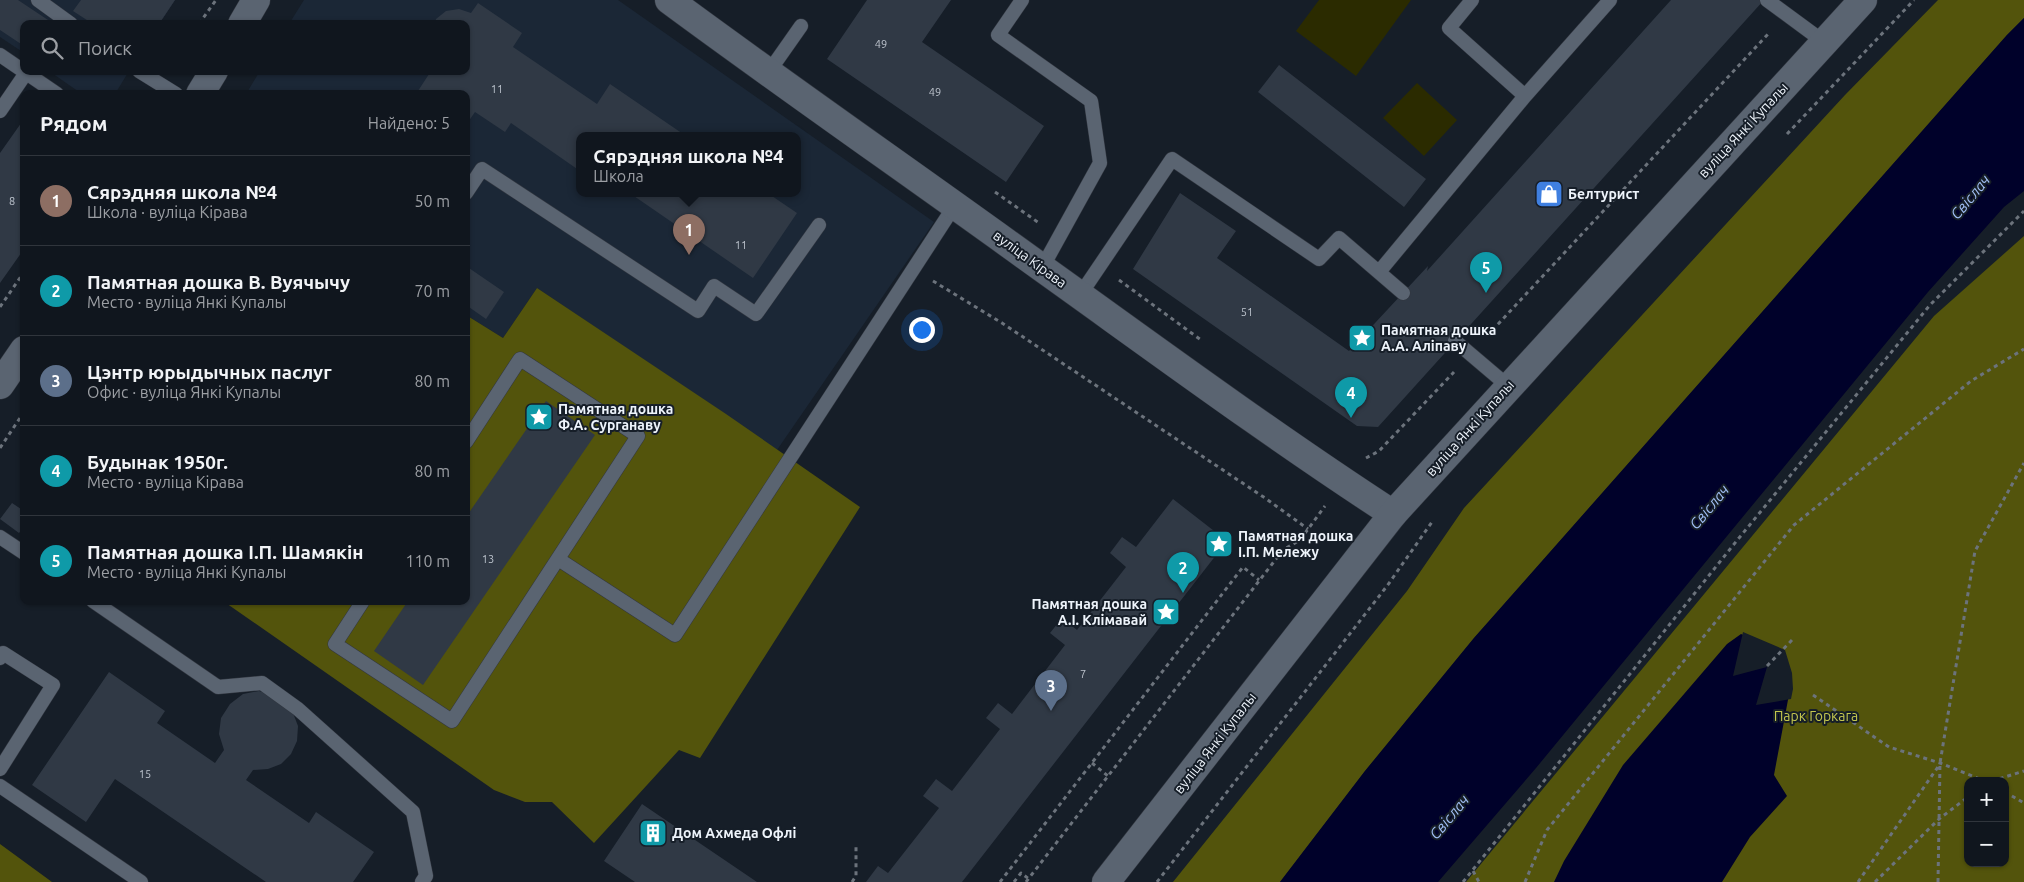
<!DOCTYPE html>
<html lang="ru">
<meta charset="utf-8">
<style>
:root{--surface:#10161e;--page:#191f27;--text:#f1f3f6;--muted:#9c9fa4;--line:#30353c;--accent:#c9bb3a}
body{margin:0;font-family:Ubuntu,sans-serif;background:var(--page);color:var(--text)}
.controls{position:absolute;right:15px;bottom:15px;display:grid;overflow:hidden;border-radius:10px;box-shadow:0 1px 4px #0004}
.controls button{width:45px;height:45px;display:grid;place-items:center;padding:0;border:0;border-bottom:1px solid var(--line);background:var(--surface);color:var(--text);font:25px sans-serif}
.you{position:absolute;left:921px;top:329px;width:18px;height:18px;margin:-12px;border:4px solid #fff;border-radius:50%;background:#1a73e8;box-shadow:0 0 0 8px #1a73e833}
.badge{display:grid;place-items:center;width:32px;height:32px;border-radius:50%;background:var(--accent);color:#fff;font-size:16px;font-weight:700}
.pin{position:absolute;translate:-50% -41px;filter:drop-shadow(0 1px 2px #0008)}
.pin::after{content:'';position:absolute;top:26px;width:18px;height:15px;background:inherit;clip-path:polygon(0 0,100% 0,50% 100%)}
.popup{position:absolute;left:576px;top:132px;width:225px;height:65px;box-sizing:border-box;display:grid;place-content:center;border-radius:10px;background:var(--surface);filter:drop-shadow(0 1px 4px #0005);font-size:16px;white-space:nowrap;color:var(--muted)}
.popup b{font-size:19px;color:var(--text)}
.popup::after{content:'';position:absolute;left:50%;top:100%;margin-left:-10px;border:10px solid transparent;border-top-color:var(--surface)}
.list{margin:0;padding:0;list-style:none}
h2{display:flex;justify-content:space-between;align-items:center;height:65px;margin:0;padding:0 20px;font-size:21px}
h2 small{font-size:16px;font-weight:400;color:var(--muted)}
.list li{display:grid;grid-template-columns:32px 1fr auto;gap:15px;align-items:center;box-sizing:border-box;height:90px;padding:0 20px;border-top:1px solid var(--line)}
.list b{display:block;font-size:19px;white-space:nowrap}
.list p{margin:0;font-size:16px;white-space:nowrap;color:var(--muted)}
.list em{font-size:16px;font-style:normal;color:var(--muted)}
.icon{flex:none;width:28px;height:28px;fill:none;stroke:currentColor;stroke-width:2;stroke-linecap:round;stroke-linejoin:round}
.map{position:relative;flex:none;width:2024px;height:882px;overflow:hidden}
.search{position:absolute;background:var(--surface);box-shadow:0 1px 4px #0004;left:20px;top:20px;width:450px;height:55px;display:flex;align-items:center;gap:12px;box-sizing:border-box;padding:0 18px;border-radius:10px;color:var(--muted);font-size:19px}
.panel{position:absolute;background:var(--surface);box-shadow:0 1px 4px #0004;left:20px;top:90px;width:450px;height:515px;border-radius:10px}
.map>svg:first-child{display:block}
</style>
<div class="map">
<svg width="2024" height="882" viewBox="0 0 2024 882">
<rect width="100%" height="100%" fill="#161e28"/>
<path fill="#1b2736" fill-rule="evenodd" d="M0,0H175L159,24H24V53L0,37Z
M304,0H618L934,222L777,450L537,288L503,338L466,315V94H246L260,71H466V24H289ZM580,136H798V194H580Z
M49,71H129L115,94H82Z"/>
<path fill="#2b2b00" d="M1319,0H1411L1356,76L1296,31Z
M1417,83L1457,120L1424,156L1383,118Z"/>
<path fill="#53540c" fill-rule="evenodd" d="M1938,0H2024V18L2007,35L1474,638L1365,771L1280,882H1173L1407,591L1464,508L1845,95Z
M2024,236V882H1466L1934,316ZM1968,781H2005V863H1968Z
M537,288L726,414L860,507L700,758L679,750L594,843L552,802H525L494,790L223,601H466V315L503,338Z
M0,844L52,882H0Z"/>
<path fill="#00012a" d="M2024,18V191L2004,207L1928,292L1536,768L1438,882H1280L1365,771L1474,638L2007,35Z
M1741,634L1783,652L1790,689L1774,775L1787,796L1750,837L1722,882H1554L1564,861L1623,765L1727,644Z"/>
<path fill="#161e28" d="M1743,632L1785,650L1792,673L1793,689L1791,699L1756,705L1767,667L1733,676Z"/>
<path fill="#303945" d="M0,0H18L48,20L46,24H24V46L0,30Z
M81,0H175L159,24H93L73,11Z
M867,0H951L922,42L1044,126L1006,182L827,59Z
M1671,0H1764L1378,427L1357,426L1133,269L1180,193L1236,231L1217,258L1349,351L1428,266L1427,271Z
M478,3L522,33L513,47L597,104L610,84L686,136H580V171L511,123L505,132L475,112L466,125V94H416L431,71H466V24H435L436,19L446,11L459,9L471,13Z
M1279,65L1426,179L1404,207L1258,92Z
M24,119V249L0,283V153Z
M631,194H769L797,213L753,278Z
M466,266L504,292L486,319L466,305Z
M546,401L595,435L423,685L374,651L408,601H466V517Z
M1173,499L1227,541L962,882H866L878,866L888,873L939,808L923,796L936,779L952,791L1000,729L986,718L998,703L1012,714L1065,645L1050,633L1062,618L1077,630L1126,567L1110,553L1122,537L1136,547Z
M12,503L24,511V527L19,533L0,519Z
M109,672L165,711L157,723L215,763L224,750L219,734L221,718L230,704L243,694L259,691L279,697L293,713L298,726L297,741L291,754L281,764L268,769L253,770L246,780L309,823L316,812L374,852L353,882H266L115,779L86,822L32,785Z
M642,804L757,882H635L604,861Z"/>
<g fill="none" stroke-linecap="round" stroke-linejoin="round">
<defs>
<path id="lane" d="M38,0L71,24
M1022,0L998,35L1091,101L1100,163L1042,268
M1472,0L1449,28L1525,96
M1767,0L1824,42
M0,55L57,94
M139,71L176,94
M768,73L801,26
M0,111L26,73
M466,193L482,169L698,311L714,286L756,314L819,225
M1379,272L1525,96L1610,0
M1080,295L1172,159L1319,259L1339,238L1403,293
M1455,341L1508,386
M0,537L24,553
M558,559L675,635L955,205
M93,601L218,687L262,683L298,709L413,812L426,876L422,882
M363,601L335,644L452,721L638,436L520,359L466,442
M0,658L3,653L53,685L0,769
M0,786L141,882"/>
<path id="street" d="M669,0C792,91 918,178 1042,268C1158,351 1273,436 1393,514
M242,24L256,0
M200,94L214,71
M0,385L24,350"/>
<path id="secondary" d="M1106,882L1393,514L1863,0"/>
</defs>
<use href="#lane" stroke="#323740" stroke-width="15"/>
<use href="#street" stroke="#323740" stroke-width="29"/>
<use href="#secondary" stroke="#323740" stroke-width="29"/>
<path stroke="#6c737c" stroke-width="3" stroke-dasharray="4 4" stroke-linecap="butt" d="M199,24L216,0
M1787,134L1914,0
M995,192L1039,223
M1119,280L1201,340
M933,281L1002,323L1265,498L1308,529
M0,307L24,272
M1487,336L1769,33
M0,448L24,412
M1366,458L1379,451L1454,372
M466,512L468,514
M1767,666L1793,639
M1813,695L1889,747L1940,763L1985,781
M1092,763L1108,776
M1992,781L2024,771
M2005,792L2024,803
M1473,871L1479,882
M852,882L856,876V847
M1000,882L1243,567L1259,580
M1014,882L1021,873L1029,879
M1026,882L1283,550L1300,540L1325,506
M1157,882L1387,586L1432,522
M1463,882L1739,538L1930,305L2024,211
M1525,882L1547,830L1794,525L1971,381L2024,349
M1858,882L1940,764
M1875,882L1939,819L1968,797
M1938,882L1940,763L1975,551L2024,463"/>
<use href="#lane" stroke="#5a6471" stroke-width="14"/>
<use href="#street" stroke="#5a6471" stroke-width="28"/>
<use href="#secondary" stroke="#5a6471" stroke-width="28"/>
</g>
<defs>
<symbol id="shop-square" viewBox="-11 -11 22 22"><rect x="-9" y="-9" width="18" height="18" rx="4" fill="#3f7fe0" stroke="#161e28"/><path d="M-5-2.5h2.3a2.7 3.5 0 0 1 5.4 0H5L5.5 6h-11ZM-1.5-2.5h3a1.5 2.3 0 0 0-3 0Z" fill="#fff"/></symbol>
<symbol id="sight-square" viewBox="-11 -11 22 22"><rect x="-9" y="-9" width="18" height="18" rx="4" fill="#0f9aa8" stroke="#161e28"/><path d="M0-6L1.8-2.2L6-1.7L2.9 1.2L3.7 5.4L0 3.3L-3.7 5.4L-2.9 1.2L-6-1.7L-1.8-2.2Z" fill="#fff"/></symbol>
<symbol id="building-square" viewBox="-11 -11 22 22"><rect x="-9" y="-9" width="18" height="18" rx="4" fill="#0f9aa8" stroke="#161e28"/><path d="M-4-6H4V6H1V3H-1V6H-4ZM-2.5-4.3h1.7v1.8h-1.7ZM.8-4.3h1.7v1.8H.8ZM-2.5-1h1.7V.8h-1.7ZM.8-1h1.7V.8H.8Z" fill="#fff"/></symbol>
</defs>
<g fill-rule="evenodd">
<use href="#shop-square" x="1533" y="178" width="32" height="32"/>
<use href="#sight-square" x="1346" y="322" width="32" height="32"/>
<use href="#sight-square" x="523" y="401" width="32" height="32"/>
<use href="#sight-square" x="1203" y="528" width="32" height="32"/>
<use href="#sight-square" x="1150" y="596" width="32" height="32"/>
<use href="#building-square" x="637" y="817" width="32" height="32"/>
</g>
<g text-anchor="middle" dominant-baseline="central" stroke-width="4" stroke-linejoin="round" paint-order="stroke">
<g font-size="11" fill="#bec5ce">
<text x="881" y="44">49</text>
<text x="497" y="89">11</text>
<text x="935" y="92">49</text>
<text x="12" y="201">8</text>
<text x="741" y="245">11</text>
<text x="1247" y="312">51</text>
<text x="488" y="559">13</text>
<text x="1083" y="674">7</text>
<text x="145" y="774">15</text>
</g>
<g font-size="14" fill="#eef4fb" stroke="#161e28">
<text transform="translate(1743 130) rotate(-47)">вуліца Янкі Купалы</text>
<text transform="translate(1030 259) rotate(36)">вуліца Кірава</text>
<text transform="translate(1470 428) rotate(-48)">вуліца Янкі Купалы</text>
<text transform="translate(1215 743) rotate(-52)">вуліца Янкі Купалы</text>
</g>
<g font-size="14" font-weight="bold" fill="#eef4fb" stroke="#161e28" text-anchor="start">
<text x="1568" y="194">Белтурист</text>
<text x="1381" y="330">Памятная дошка<tspan x="1381" dy="16">А.А. Аліпаву</tspan></text>
<text x="558" y="409">Памятная дошка<tspan x="558" dy="16">Ф.А. Сурганаву</tspan></text>
<text x="1238" y="536">Памятная дошка<tspan x="1238" dy="16">І.П. Мележу</tspan></text>
<text x="1147" y="604" text-anchor="end">Памятная дошка<tspan x="1147" dy="16">А.І. Клімавай</tspan></text>
<text x="672" y="833">Дом Ахмеда Офлі</text>
</g>
<g font-size="14" fill="#c3c64f" stroke="#161e28">
<text x="1816" y="716">Парк Горкага</text>
</g>
<g font-size="15" font-style="italic" fill="#a2c0f6" stroke="#161e28">
<text transform="translate(1970 197) rotate(-50)">Свіслач</text>
<text transform="translate(1709 507) rotate(-50)">Свіслач</text>
<text transform="translate(1449 817) rotate(-50)">Свіслач</text>
</g>
</g>
</svg>
<div class="controls">
<button>+</button>
<button>−</button>
</div>
<div class="you"></div>
<div class="pin badge" style="left:689px;top:255px;background:#8d6e63">1</div>
<div class="popup"><b>Сярэдняя школа №4</b>Школа</div>
<div class="pin badge" style="left:1183px;top:593px;background:#0f9aa8">2</div>
<div class="pin badge" style="left:1051px;top:711px;background:#5c6f8a">3</div>
<div class="pin badge" style="left:1351px;top:418px;background:#0f9aa8">4</div>
<div class="pin badge" style="left:1486px;top:293px;background:#0f9aa8">5</div>
<div class="search"><svg class="icon" aria-label="search" viewBox="0 0 24 24"><circle cx="10" cy="10" r="6"/><path d="M15 15l6 6"/></svg>Поиск</div>
<section class="panel">
<h2>Рядом<small>Найдено: 5</small></h2>
<ul class="list">
<li><span class="badge" style="background:#8d6e63">1</span><div><b>Сярэдняя школа №4</b><p>Школа · вуліца Кірава</p></div><em>50 m</em></li>
<li><span class="badge" style="background:#0f9aa8">2</span><div><b>Памятная дошка В. Вуячычу</b><p>Место · вуліца Янкі Купалы</p></div><em>70 m</em></li>
<li><span class="badge" style="background:#5c6f8a">3</span><div><b>Цэнтр юрыдычных паслуг</b><p>Офис · вуліца Янкі Купалы</p></div><em>80 m</em></li>
<li><span class="badge" style="background:#0f9aa8">4</span><div><b>Будынак 1950г.</b><p>Место · вуліца Кірава</p></div><em>80 m</em></li>
<li><span class="badge" style="background:#0f9aa8">5</span><div><b>Памятная дошка І.П. Шамякін</b><p>Место · вуліца Янкі Купалы</p></div><em>110 m</em></li>
</ul>
</section>
</div>
